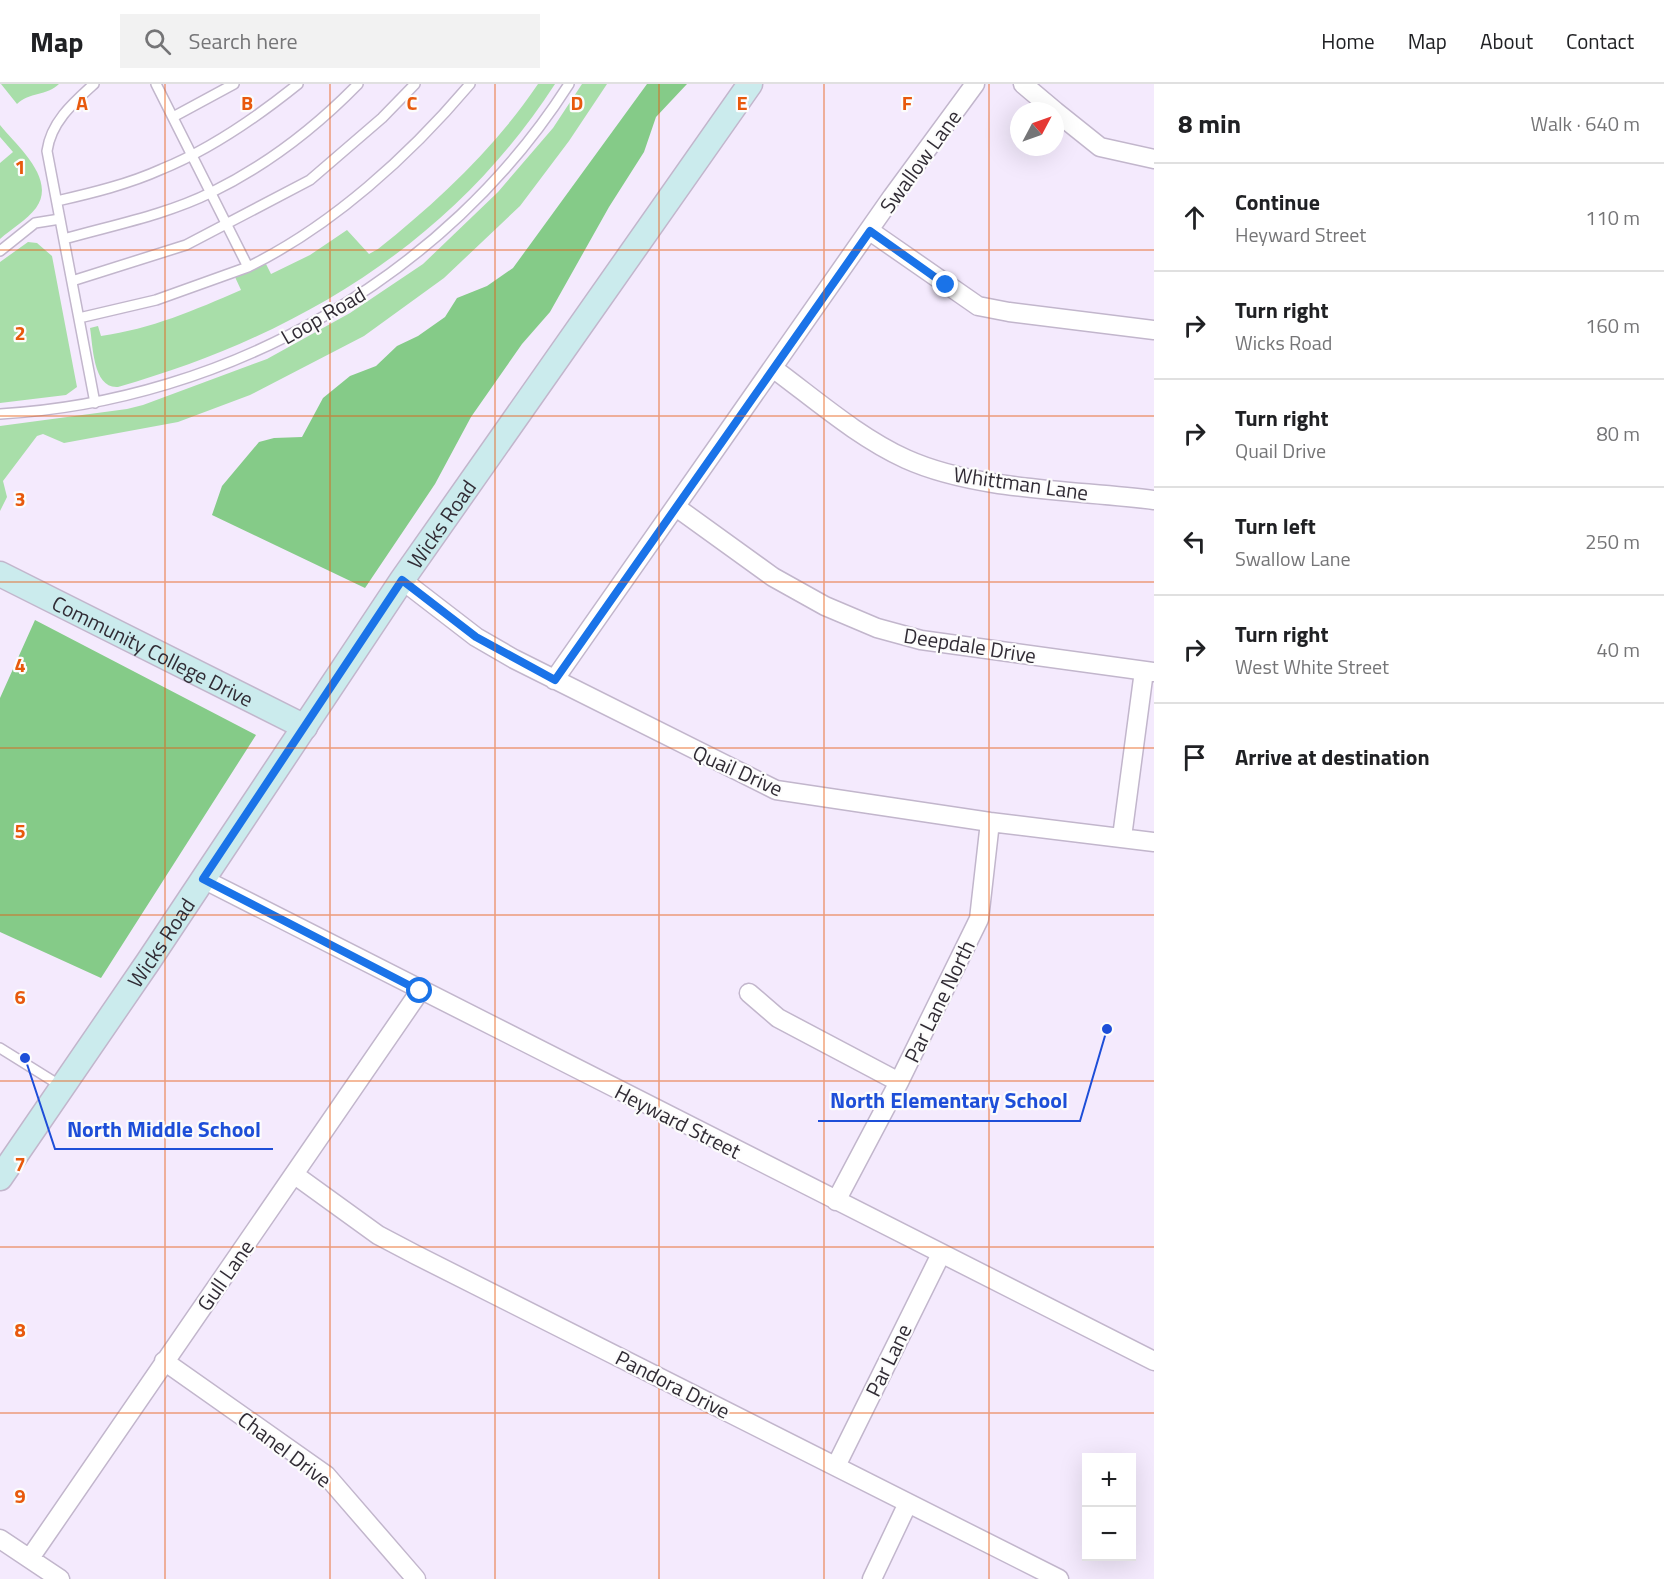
<!DOCTYPE html>
<meta charset="utf-8">
<style>
:root{--surface:#fff;--page:#f2f2f2;--text:#202124;--muted:#757577;--line:#e0e0e0}
body{margin:0;font-family:"Titillium Web",sans-serif;background:var(--page);color:var(--text)}
.controls{position:absolute;right:18px;bottom:18px;display:grid;overflow:hidden;border-radius:0px;box-shadow:0 6px 24px #0002}
.controls button{width:54px;height:54px;display:grid;place-items:center;padding:0;border:0;border-bottom:2px solid var(--line);background:var(--surface);color:var(--text);font:30px sans-serif}
.compass{position:absolute;left:1010px;top:18px;width:54px;height:54px;border-radius:50%;background:var(--surface);box-shadow:0 6px 24px #0002;rotate:49deg}
.stop{position:absolute;width:18px;height:18px;margin:-14px;border:4px solid #1a73e8;border-radius:50%;background:#fff}
.stop.end{background:#1a73e8;border-color:#fff;box-shadow:0 2px 6px #0008}
.list{margin:0;padding:0;list-style:none}
h2{display:flex;justify-content:space-between;align-items:center;height:78px;margin:0;padding:0 24px;font-size:26px}
h2 small{font-size:20px;font-weight:400;color:var(--muted)}
.list li{display:grid;grid-template-columns:39px 1fr auto;gap:18px;align-items:center;box-sizing:border-box;height:108px;padding:0 24px;border-top:2px solid var(--line)}
.list b{display:block;font-size:22px;white-space:nowrap}
.list p{margin:0;font-size:20px;white-space:nowrap;color:var(--muted)}
.list em{font-size:20px;font-style:normal;color:var(--muted)}
.icon{flex:none;width:33px;height:33px;fill:none;stroke:currentColor;stroke-width:2;stroke-linecap:round;stroke-linejoin:round}
.map{position:relative;flex:none;width:1154px;height:1495px;overflow:hidden}
header{display:flex;align-items:center;gap:36px;box-sizing:border-box;height:84px;padding:0 30px;background:var(--surface);border-bottom:2px solid var(--line)}
header strong{font-size:28px}
nav{display:flex;gap:33px;margin-inline-start:auto;font-size:21px}
.search{width:420px;height:54px;background:var(--page);display:flex;align-items:center;gap:15px;box-sizing:border-box;padding:0 21px;border-radius:0px;color:var(--muted);font-size:22px}
main{display:flex}
aside{flex:1;background:var(--surface)}
.map>svg:first-child{display:block}
</style>
<header>
<strong>Map</strong>
<div class="search"><svg class="icon" aria-label="search" viewBox="0 0 24 24"><circle cx="10" cy="10" r="6"/><path d="M15 15l6 6"/></svg>Search here</div>
<nav><a>Home</a><a>Map</a><a>About</a><a>Contact</a></nav>
</header>
<main>
<div class="map">
<svg width="1154" height="1495" viewBox="0 0 1154 1495">
<rect width="100%" height="100%" fill="#f4eafd"/>
<path fill="#a8dea9" d="M1,0H59C47,12 29,8 17,20Z
M538,0H555C452,159 297,252 118,303C93,305 93,262 90,244L98,242L101,252C151,245 195,226 241,206L235,193L266,180L271,190L310,171L347,146L369,170L378,165C438,117 495,64 538,0Z
M582,0H607L569,57L520,122L444,194L364,252L250,311L178,338L64,359L43,350L37,352L3,397L7,413L0,427V342L127,325L143,321L267,275L350,229L423,180L498,108L553,44Z
M0,41C17,62 57,95 36,124C27,136 11,145 0,155V79L13,68L0,53Z
M28,158L37,159L52,172L77,303L66,311L0,319V178Z"/>
<path fill="#85cb88" d="M647,0H687L656,33L644,68L609,123L550,228L522,260L471,333L435,400L365,504L212,431L222,402L259,358L274,354L302,353L323,314L350,292L376,282L397,262L418,252L445,233L457,214L487,202L513,184Z
M35,536L256,651L101,894L0,848V614Z"/>
<g fill="none" stroke-linecap="round" stroke-linejoin="round">
<defs>
<path id="lane" d="M94,0C73,19 51,38 47,67L95,319
M156,0L248,183C332,142 410,71 470,0
M173,33L234,0
M57,117C92,109 129,100 162,85C211,65 257,33 298,0
M64,155C113,141 166,131 212,108C267,81 315,44 358,0
M0,167L35,139L60,135
M72,197L186,161L310,96L382,34L415,0
M79,234L156,216L248,183
M0,330C227,317 446,193 569,0
M0,964L61,1002"/>
<path id="street" d="M1023,0L1055,27
M1055,27L1100,63L1154,75
M870,147L978,222L1009,228L1154,246
M774,285C816,316 858,353 906,375C977,407 1077,406 1154,416
M676,423L773,493L825,522L877,544L921,556L1154,588
M402,496L476,553L514,575L776,706L990,738L1154,758
M554,596L892,113L975,0
M1122,753L1144,587
M203,795L1154,1277
M749,909L778,934L899,998
M295,1091L378,1151L416,1171L1059,1495
M836,1117L899,998L979,835L990,738
M164,1277L326,1391L416,1495
M836,1382L941,1170
M0,1455L60,1495
M30,1474L420,907
M872,1495L908,1419"/>
<g id="secondary">
<path id="s1" d="M0,490L305,643"/>
<path id="s2" d="M0,1094L148,878L402,496L750,0"/>
</g>
</defs>
<use href="#lane" stroke="#c2b6cc" stroke-width="12"/>
<use href="#street" stroke="#c2b6cc" stroke-width="21"/>
<use href="#secondary" stroke="#c2b6cc" stroke-width="27"/>
<use href="#lane" stroke="#fff" stroke-width="9"/>
<use href="#street" stroke="#fff" stroke-width="18"/>
<use href="#secondary" stroke="#cbebed" stroke-width="24"/>
</g>
<g fill="none" stroke-linecap="round" stroke-linejoin="round">
<path stroke="#1a73e8" stroke-width="8" d="M420,907L203,795L402,496L476,553L555,596L870,147L946,201"/>
</g>
<path fill="none" stroke="#e8590c" stroke-width="1.5" stroke-opacity="0.55" d="M165,0V1495M330,0V1495M495,0V1495M659,0V1495M824,0V1495M989,0V1495M0,166H1154M0,332H1154M0,498H1154M0,664H1154M0,831H1154M0,997H1154M0,1163H1154M0,1329H1154"/>
<g text-anchor="middle" dominant-baseline="central" stroke-width="4.5" stroke-linejoin="round" paint-order="stroke">
<g font-size="21" fill="#312c35" stroke="#fcfcfc">
<text transform="translate(920 77) rotate(-54)">Swallow Lane</text>
<text transform="translate(323 231) rotate(-30)">Loop Road</text>
<text transform="translate(1021 399) rotate(8)">Whittman Lane</text>
<text stroke="none"><textPath href="#s2" startOffset="789">Wicks Road</textPath></text>
<text transform="translate(970 561) rotate(9)">Deepdale Drive</text>
<text stroke="none"><textPath href="#s1" startOffset="171">Community College Drive</textPath></text>
<text transform="translate(738 686) rotate(24)">Quail Drive</text>
<text stroke="none"><textPath href="#s2" startOffset="285">Wicks Road</textPath></text>
<text transform="translate(939 917) rotate(-64)">Par Lane North</text>
<text transform="translate(678 1037) rotate(27)">Heyward Street</text>
<text transform="translate(225 1191) rotate(-55)">Gull Lane</text>
<text transform="translate(888 1276) rotate(-64)">Par Lane</text>
<text transform="translate(673 1300) rotate(27)">Pandora Drive</text>
<text transform="translate(285 1365) rotate(37)">Chanel Drive</text>
</g>
</g>
<g font-size="20" text-anchor="middle" font-weight="bold" fill="#e8590c" stroke="#fcfcfc" stroke-width="4.5" stroke-linejoin="round" paint-order="stroke">
<text x="82" y="26">A</text>
<text x="247" y="26">B</text>
<text x="412" y="26">C</text>
<text x="577" y="26">D</text>
<text x="742" y="26">E</text>
<text x="907" y="26">F</text>
<text x="20" y="90">1</text>
<text x="20" y="256">2</text>
<text x="20" y="422">3</text>
<text x="20" y="588">4</text>
<text x="20" y="754">5</text>
<text x="20" y="920">6</text>
<text x="20" y="1087">7</text>
<text x="20" y="1253">8</text>
<text x="20" y="1419">9</text>
</g>
<path fill="none" stroke="#1d4ed8" stroke-width="2" d="M1107 945L1080 1037H818M25 974L55 1065H273"/>
<g fill="#1d4ed8" stroke="#fcfcfc" stroke-width="2">
<circle cx="1107" cy="945" r="6"/>
<circle cx="25" cy="974" r="6"/>
</g>
<g font-size="22" text-anchor="middle" font-weight="bold" fill="#1d4ed8" stroke="#fcfcfc" stroke-width="4.5" stroke-linejoin="round" paint-order="stroke">
<text x="949" y="1024">North Elementary School</text>
<text x="164" y="1053">North Middle School</text>
</g>
</svg>
<div class="controls">
<button>+</button>
<button>−</button>
</div>
<svg class="compass" viewBox="-18 -18 36 36"><path d="M0-13l5 13h-10z" fill="#e53935"/><path d="M0 13l5-13h-10z" fill="#757577"/></svg>
<div class="stop" style="left:420px;top:907px"></div>
<div class="stop end" style="left:946px;top:201px"></div>
</div>
<aside>
<h2>8 min<small>Walk · 640 m</small></h2>
<ul class="list">
<li><svg class="icon" aria-label="ahead" viewBox="0 0 24 24"><path d="M12 20V5M6 11l6-6 6 6"/></svg><div><b>Continue</b><p>Heyward Street</p></div><em>110 m</em></li>
<li><svg class="icon" aria-label="right" viewBox="0 0 24 24"><path d="M7 20v-9h11M14 6l5 5-5 5"/></svg><div><b>Turn right</b><p>Wicks Road</p></div><em>160 m</em></li>
<li><svg class="icon" aria-label="right" viewBox="0 0 24 24"><path d="M7 20v-9h11M14 6l5 5-5 5"/></svg><div><b>Turn right</b><p>Quail Drive</p></div><em>80 m</em></li>
<li><svg class="icon" aria-label="left" viewBox="0 0 24 24"><path d="M17 20v-9H6M10 6l-5 5 5 5"/></svg><div><b>Turn left</b><p>Swallow Lane</p></div><em>250 m</em></li>
<li><svg class="icon" aria-label="right" viewBox="0 0 24 24"><path d="M7 20v-9h11M14 6l5 5-5 5"/></svg><div><b>Turn right</b><p>West White Street</p></div><em>40 m</em></li>
<li><svg class="icon" aria-label="arrive" viewBox="0 0 24 24"><path d="M6 21V4h12l-3 4 3 4H6"/></svg><div><b>Arrive at destination</b></div></li>
</ul>
</aside>
</main>
